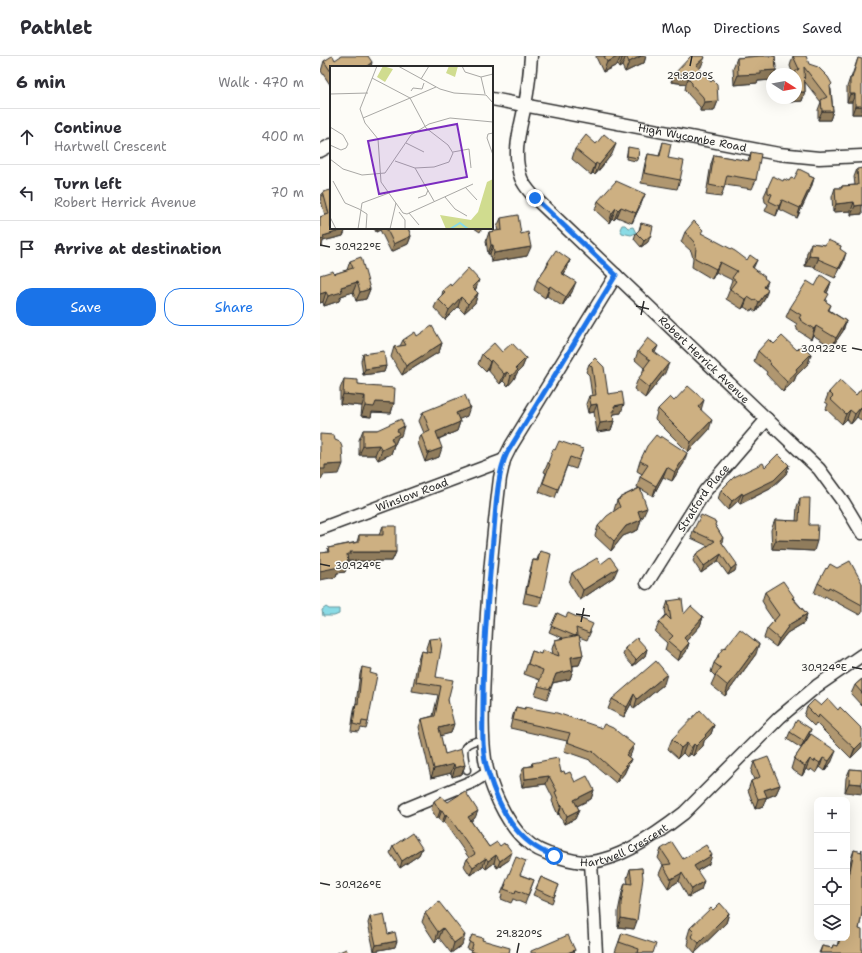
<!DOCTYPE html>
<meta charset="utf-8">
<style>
:root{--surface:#fff;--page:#f7f7f7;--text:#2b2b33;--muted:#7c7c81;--line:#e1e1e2;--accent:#1a73e8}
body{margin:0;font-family:"Shantell Sans",sans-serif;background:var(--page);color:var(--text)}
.controls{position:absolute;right:12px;bottom:12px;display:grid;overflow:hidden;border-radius:8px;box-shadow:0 4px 16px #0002}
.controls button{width:36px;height:36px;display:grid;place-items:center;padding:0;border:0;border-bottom:1px solid var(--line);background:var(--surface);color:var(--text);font:20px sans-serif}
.compass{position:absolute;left:446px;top:12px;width:36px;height:36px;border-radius:50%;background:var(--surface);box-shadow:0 4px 16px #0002;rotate:101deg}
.stop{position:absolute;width:12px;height:12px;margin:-9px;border:3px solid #1a73e8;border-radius:50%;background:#fff}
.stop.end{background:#1a73e8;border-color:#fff;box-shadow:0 1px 4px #0008}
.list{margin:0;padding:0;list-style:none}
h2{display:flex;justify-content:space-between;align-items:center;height:52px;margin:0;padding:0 16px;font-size:17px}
h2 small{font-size:13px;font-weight:400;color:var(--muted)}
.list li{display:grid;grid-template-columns:26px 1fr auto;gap:12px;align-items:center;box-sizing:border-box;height:56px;padding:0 16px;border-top:1px solid var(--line)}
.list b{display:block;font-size:15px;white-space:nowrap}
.list p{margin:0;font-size:13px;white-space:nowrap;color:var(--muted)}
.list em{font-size:13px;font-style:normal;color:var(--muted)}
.actions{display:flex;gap:8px;padding:12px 16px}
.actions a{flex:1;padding:9px 0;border:1px solid var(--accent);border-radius:16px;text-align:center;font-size:14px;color:var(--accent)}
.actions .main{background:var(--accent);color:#fff}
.icon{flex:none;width:22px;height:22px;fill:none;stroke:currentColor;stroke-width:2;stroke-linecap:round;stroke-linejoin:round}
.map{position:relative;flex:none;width:542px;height:897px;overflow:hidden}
header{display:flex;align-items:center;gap:24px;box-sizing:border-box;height:56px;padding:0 20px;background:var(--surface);border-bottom:1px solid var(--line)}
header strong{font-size:19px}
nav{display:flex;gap:22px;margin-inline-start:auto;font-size:14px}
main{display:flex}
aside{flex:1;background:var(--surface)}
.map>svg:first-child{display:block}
</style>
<header>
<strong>Pathlet</strong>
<nav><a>Map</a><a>Directions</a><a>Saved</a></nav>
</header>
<main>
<aside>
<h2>6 min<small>Walk · 470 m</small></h2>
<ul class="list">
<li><svg class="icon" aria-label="ahead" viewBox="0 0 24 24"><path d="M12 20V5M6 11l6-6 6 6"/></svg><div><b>Continue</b><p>Hartwell Crescent</p></div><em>400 m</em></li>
<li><svg class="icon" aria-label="left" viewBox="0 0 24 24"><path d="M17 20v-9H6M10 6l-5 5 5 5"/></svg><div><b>Turn left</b><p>Robert Herrick Avenue</p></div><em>70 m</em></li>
<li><svg class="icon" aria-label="arrive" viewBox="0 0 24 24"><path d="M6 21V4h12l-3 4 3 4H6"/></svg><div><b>Arrive at destination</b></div></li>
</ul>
<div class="actions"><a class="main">Save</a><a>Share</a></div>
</aside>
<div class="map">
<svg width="542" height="897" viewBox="0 0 542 897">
<rect width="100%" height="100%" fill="#fdfcf7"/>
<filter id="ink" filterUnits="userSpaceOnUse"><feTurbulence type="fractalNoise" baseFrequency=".025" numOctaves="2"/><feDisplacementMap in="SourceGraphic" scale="8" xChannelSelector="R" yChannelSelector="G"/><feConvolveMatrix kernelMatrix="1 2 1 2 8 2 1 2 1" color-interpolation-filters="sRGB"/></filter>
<g filter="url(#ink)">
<path fill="#8adbe5" stroke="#64959b" d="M302,169H305L308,172L313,171L316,177L311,179L302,177L300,173Z
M6,551L9,553H19V558L14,560H3L2,554Z"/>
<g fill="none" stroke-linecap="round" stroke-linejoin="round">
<defs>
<path id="lane" d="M147,714C143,692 139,688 164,683"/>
<g id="street">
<path id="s1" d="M211,0C210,16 208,33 205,49C200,74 192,97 201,122C204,130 210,136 215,142L499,413L524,447L542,477"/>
<path id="s2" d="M172,43L459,98L499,102L542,100"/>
<path d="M0,95L11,89"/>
<path id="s3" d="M296,219L191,390L184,404L180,422C172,487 166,553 164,618C163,646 161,675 165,703C169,729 185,765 204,783C214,793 226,798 239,801C249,804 260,807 271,806C301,803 341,775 364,757L460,661L497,630L542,599"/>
<path id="s4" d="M0,473L184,404"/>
<path id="s5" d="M327,527L385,435L447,363"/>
<path d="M86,753L154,725L162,720L169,718"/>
<path d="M271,806L276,897"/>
</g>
</defs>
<use href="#lane" stroke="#2b2b2b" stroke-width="9"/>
<use href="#street" stroke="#2b2b2b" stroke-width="15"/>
<use href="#lane" stroke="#fdfcf7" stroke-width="6"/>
<use href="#street" stroke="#fdfcf7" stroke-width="12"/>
</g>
<path fill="#b09770" stroke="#2b2b2b" d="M276,0H326L324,7L305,16L302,10L299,12L297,9L283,16L276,1Z
M437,0H455L456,14L455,18H452V24L438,25L437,27L414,29L413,12L417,2Z
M473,0L489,8L511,33L513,55L510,64H498V54L501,46L485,26V36L482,45L470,46V42H476L473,18L470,10Z
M538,2L542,58H532V46H527V31L530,22H531Z
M15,4L11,11V30L1,15L4,5Z
M381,11L379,13L398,45L394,55H380V51L368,38V37L365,34L366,28L351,26L355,17Z
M343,86L348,102L360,124L357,133L321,127L325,107L328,98L339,100Z
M276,88L292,98L275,119L273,117L271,119L252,103L255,93Z
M308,91L318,102L316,105L306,103Z
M431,96L436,124L432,133L405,129L401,141L386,139L391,108L394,99L428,105Z
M537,113L542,158L531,159V155L513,156L512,141L515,132H521L522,130L535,129L534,121Z
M489,120L494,122L491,132L477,162L459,153L456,160L445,155L448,148L445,146L444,140L448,131L469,125L474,123Z
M3,136L26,173L23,180L3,185L2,190H0V161L5,159L0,142Z
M325,138L321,148L312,167L297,161L294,164L292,162L289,167L275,154L278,145Z
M181,162L201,178L207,200L171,206L170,198H168L166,185L169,176L178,175L177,171Z
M321,167L328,186L321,191L314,183L316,177L319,174Z
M54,172H88L91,180L88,188L71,196L60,174L56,176Z
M154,172H162L160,176Z
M365,176L382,178L434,213L444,222L446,232L444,244L436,256L432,253L431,255L424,251L422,253L406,243L410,233L409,232L412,224L396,216L392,223L372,211L373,202L371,195L361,186Z
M491,187L505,189L521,190L520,193L523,207L515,222L495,213V211L485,210L487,197Z
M250,204L247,213L244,218L252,236L242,250L227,240L225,242L214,234L217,224L225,213L228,206Z
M30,205L50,233L46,243L36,245L33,236L21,240L19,245L4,250L3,246L0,247L14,218L27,214Z
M511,226L507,237L506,246L511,249L509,254L526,265L523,275L512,291L493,279L491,283L477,274V272L476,271L477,268L466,261L470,252L495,230Z
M131,230L156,233L155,234L158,237L155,247L144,257L138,251L125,264L114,252L118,243L122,239L123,234Z
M97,280L122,287L119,296L82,319L71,301L74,291L80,290L83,284Z
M454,288L491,298L488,308L476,320L474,325L463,336L446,318L447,316L434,305L438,295Z
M318,295L335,297L345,317L325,342L314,333L318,323L321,320L324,312L315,304Z
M182,296L206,302L202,312L197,317L194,323L188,330L183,325L180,328L168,314L166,316L158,308L162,298Z
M43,298L66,310L64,316L43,319L41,305Z
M275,302L288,338L301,357L294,358L293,359L294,365L291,374L277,376L274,356L268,357L266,348L269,340H272L269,319L266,316L269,308Z
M24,323L38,328L46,330L74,347L71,357L52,356L51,361L41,360L42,350L20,348V333Z
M542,332V365L537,361L531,368L527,363L522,368L506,353L508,348L505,346L509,336L536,339Z
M354,345L381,353L389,374L368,396L335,363L338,353Z
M103,356L147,360L139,363L140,366L137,375L119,383V401L105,406L98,387L101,379L104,377L99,365Z
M43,374H57L81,380L78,381L75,388L74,389L71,398L58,404L55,399H39V384Z
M263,393L256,413L247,410L235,442L219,436L226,417L224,416L228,407L235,394Z
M320,405L364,407L352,425L343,421L333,440L321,433L323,461L321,462L318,474L303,480L291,495L275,480L278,470L294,455V454L297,444L299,443V442L319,432L317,431L320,421L322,418L317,415Z
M469,409L466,418L450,433L420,448L418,445L408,454L398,443L401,434Z
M480,442L489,469L494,495L452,493L451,474L455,464L476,465L477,451Z
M395,469L403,482L402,486L415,515L408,519L398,505L381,517L373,505L376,498L388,490L371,482L373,475Z
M63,470L76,496L72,505H28L25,516L17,517L16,521L7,496L8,492L37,486L39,479H59Z
M220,495L222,541L219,550L203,547L210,514L213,504H217Z
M281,508L294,521L260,544L249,527L252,517Z
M498,527H542V557L540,559L505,540L504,542L494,537Z
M445,536L473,542L487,558L484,567L467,577L456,591L444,582L447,573L454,565L445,552V550L442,545Z
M348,545L364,558L383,561L380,570L366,585L369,587L366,596L358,605L345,594L347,587L335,576L339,567L346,559L345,554Z
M237,557L271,575L267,584L259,581L263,599L259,609L253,610V614L250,623L233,627L227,643L215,639L220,624L204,618L212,595L221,598H233L232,593L235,584L243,582L229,576Z
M109,583L116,621L128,644L131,677L120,679L125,698L145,709L142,718L132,721L131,717L111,722L99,671L102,663L113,660L118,639L92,635L98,604L101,595L107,596L106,592Z
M305,592L327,593L325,600L313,610L303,599Z
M405,592L436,598L405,640L391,629L395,620L391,616L394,607L397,603L398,599Z
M42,611L50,617L48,666L46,673L41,672L39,676L31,675L34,654L36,647L40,618Z
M542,623V650L531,638L535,629Z
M344,628L314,653L311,648L304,661L288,653L292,643Z
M501,650L518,654L542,673L531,702L496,667L494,670L484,660L487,651Z
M196,651L204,653L205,651L311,698L308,701L311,703L304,718L296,727L270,705V704L244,695L247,685L190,672L193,659Z
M394,669L391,678L384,685L383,690L373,700L371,698L367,701L363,697L358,702L348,693L352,683Z
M470,676L489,680L481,692L467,683Z
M491,678L512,705L505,715L500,711L496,717L491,713L490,715L486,713L482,720L471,713L474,703Z
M434,706L460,729L456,738L446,742L443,750L435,753L428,734L431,725L434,724L431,716Z
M212,707L245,718L255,726L274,734L271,743L257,750L259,754L255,763L244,768L239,758L238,759L232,745L233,742L226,728L202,731L200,720L204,711L211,710Z
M530,713L542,714L525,736L526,722Z
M114,745L128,746L155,762L151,765L169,791L189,804L177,812L174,807L166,813L163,810L150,819L144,810L147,803L149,802L124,766L122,767L119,762L117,763L111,753Z
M73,790L102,792L99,799L80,812L70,797Z
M341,793L363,803L389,808L377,815L381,834L368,841L359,825L348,832L339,818L343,809L338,802Z
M542,793V857L539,873L542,897H499L502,890L512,892L513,889L517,890L519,882H527V822L531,803L534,794L541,796Z
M322,812L314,873L298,871V856L302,836L305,827L308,828L307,822L310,813Z
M201,819L214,824L205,848L193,843L191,847L181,843L182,838H181L185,828Z
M221,821L239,829L232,847L213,839Z
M393,854L409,857L406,867L375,897L368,889L369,885L367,882L370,872Z
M105,857L142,889L131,897L119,882L115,886L102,866Z
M50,861L68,878L75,891L54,895L48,867Z
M302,877L333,897H299L295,896Z
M152,879L162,884L189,897H150L151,895L147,893Z"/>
<path fill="#907b5b" stroke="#2b2b2b" d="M299,0H301L297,9L283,16L287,6Z
M306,0L302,10L299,12L302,2Z
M321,0H326L324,7L305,16L309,6Z
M385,1L381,11L372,19L376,9Z
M52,6L51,11H46Z
M456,14L455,18H452V24L438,25L437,27L414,29L418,19L441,15Z
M355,17L370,18L366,28L351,26Z
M476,36H485L482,45L470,46L472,42H476Z
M530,38H535L532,46H527Z
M398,45L394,55H380L384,46Z
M535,50H542V58H532Z
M502,55H513L510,64H498Z
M296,88L292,98L275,119L279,109Z
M276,107L273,117L271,119L275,109Z
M494,122L491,132L477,162L480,152Z
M325,138L321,148L312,167L316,157Z
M462,144L459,153L456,160L459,150Z
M534,146L531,155L513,156L516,148Z
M542,149V158L531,159L535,150Z
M301,151L297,161L294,164L298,154Z
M296,152L292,162L289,167L292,157Z
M58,172H61L60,174L56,176Z
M26,173L23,180L3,185L2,190H0V184L3,180Z
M331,179L328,186L321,191L324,185Z
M91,180L88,188L71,196L74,188Z
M171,189H173L170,198H168Z
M211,191L207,200L171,206L174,197Z
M526,197L523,207L515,222L519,212Z
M489,200L499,201L495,211L485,210Z
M250,204L247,213L238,226L241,217Z
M437,204L433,213L432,211Z
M400,206L396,216L392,223L396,213Z
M159,224L156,233L148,240L152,231Z
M448,225L445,234L444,231Z
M37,226L33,236L21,240L19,245L4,250L8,240L21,231Z
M256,226L252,236L242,250L246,241Z
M511,226L508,235L501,245L505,236Z
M230,230L227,240L225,242L229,232Z
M50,233L46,243L36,245L40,236Z
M448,234L444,244L436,256L439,246Z
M6,236L3,246L0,247V238Z
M158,237L155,247L144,257L148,248Z
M141,241L138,251L125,264L129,254Z
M428,241L424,251L422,253L426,244Z
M526,265L523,275L512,291L516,282Z
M496,270L493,279L491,283L494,273Z
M122,287L119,296L82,319L86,310Z
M338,290L334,299L333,295Z
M491,298L488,308L476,320L474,325L463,336L467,326L476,313Z
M206,302L202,312L197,317L194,323L188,330L191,320L196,312Z
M171,304L168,314L166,316L170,306Z
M349,307L345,317L325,342L329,332Z
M66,310L64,316L43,319L45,313Z
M187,316L183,325L180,328L184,318Z
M23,338L45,340L42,350L20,348Z
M384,344L381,354L378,351Z
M56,346L74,347L71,357L52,356L51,361L41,360L45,350Z
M277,348L274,356L268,357L271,349Z
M304,348L301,357L294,358L292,364H289L294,350Z
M150,351L147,360L133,366L136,357Z
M541,351L537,361L531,368L535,358Z
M530,354L527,363L522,368L526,358Z
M392,364L389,374L368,396L371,386Z
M294,365L291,374L277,376L280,367Z
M140,366L137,375L113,385L116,376Z
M84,370L81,380L78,381L75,388L74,389L71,398L58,404L62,394L77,374Z
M59,389L55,399H39L43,390Z
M122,392L119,401L105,406L108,397Z
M367,397L364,407L352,425L355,416Z
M23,408L19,418L3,419L2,423H0V413L5,409Z
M469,409L466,418L450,433L420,448L423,439Z
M347,411L343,421L333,440L336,430Z
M422,437L418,445L408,454L412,445Z
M327,452L323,461L315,464L318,455Z
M321,464L318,474L303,480L291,495L294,485L306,470Z
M456,484L497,485L494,495L452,493Z
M30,496H76L72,505H28V507L25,516L17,517L16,521L0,524V515L18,508L27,498Z
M401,498L398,505L381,517L384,510Z
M417,508L415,515L408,519L411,513Z
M298,512L294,521L260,544L263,534Z
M487,558L484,567L467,577L456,591L459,583L470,568Z
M383,561L380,570L360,592L364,582Z
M369,587L366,596L358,605L361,596Z
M439,588L436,598L405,640L408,630Z
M327,593L325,600L313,610L316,604Z
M263,599L259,609L248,610L251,601Z
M253,614L250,623L232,627L236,618Z
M347,618L344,628L314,653L317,643Z
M314,638L311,648L304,661L307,651Z
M134,668L131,677L116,681L119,672Z
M394,669L391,678L384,685L383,690L373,700L376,690L385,679Z
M491,673L489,680L481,692L484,685Z
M542,686V691L531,702L535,693Z
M367,687L363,697L358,702L361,692Z
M374,688L371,698L367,701L371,692Z
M314,689L311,698L303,707L306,699Z
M516,695L512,705L505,715L509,705Z
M503,702L500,711L496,717L500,707Z
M311,703L304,718L296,727L299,719L305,709Z
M490,703L486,713L482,720L485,710Z
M134,708L131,717L111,722L114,713Z
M145,709L142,718L132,721L135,712Z
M229,720L226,728L202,731L205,723Z
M529,727L542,728V738L525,736Z
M460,729L456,738L446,742L443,750L435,753L438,743L444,734Z
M274,734L271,743L251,753L254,744Z
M242,749L239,758L238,759L241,750Z
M122,754L119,762L117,763L120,755Z
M259,754L255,763L244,768L247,760Z
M158,755L155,762L146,769L148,761Z
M127,758L124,766L122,767L125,759Z
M102,792L99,799L80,812L82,805Z
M192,796L189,804L177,812L180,805Z
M176,799L174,807L166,813L168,805Z
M392,799L389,808L371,818L374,810Z
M166,802L163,810L150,819L153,811Z
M362,817L359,825L348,832L351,823Z
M384,825L381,834L368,841L372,833Z
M409,857L406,867L375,897L379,887Z
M301,862L317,865L314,873L298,871Z
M123,872L119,882L115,886L118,876Z
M145,879L142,889L131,897L134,887Z
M77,885L75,891L54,895L56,889Z
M255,894L254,897H247Z"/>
<path fill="#cdb082" stroke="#2b2b2b" d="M12,0H13L15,4L21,0H48L52,6L46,11H11V16L4,5Z
M284,0H299L287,6Z
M301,0H321L309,6L306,0L302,2Z
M371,0H383L385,1L376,9L391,26L393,24L397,28L398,45L384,46L383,41L372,29V27L369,24L370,18L355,17Z
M439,0H455L456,14L441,15V18L418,19L417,2Z
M473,0H486L489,8L498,11L508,21L512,28L510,30L513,55H502L501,44L507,41L484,11L485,36H476V18H474L475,16L479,13Z
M538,2L542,3V50H535V38H530V22H532Z
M284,78L296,88L279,109L276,107L275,109L255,93L266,79L276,88Z
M343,86L351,88L348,102L364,105L360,124L324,117L328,98L340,100Z
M308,91L319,93L318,102L307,100Z
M431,96L441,98L436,124L407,119L404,132L389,129L394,99L430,105Z
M542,112V149L535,150L534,146L516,148L515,132H522V130L538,129L537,113Z
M479,113L489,118V120L494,122L480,152L462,144L459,150L449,145L452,138L448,137V131L453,120L463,125L464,123L469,125L471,122L474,123Z
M296,125L325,138L316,157L301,151L298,154L296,152L292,157L278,145Z
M11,134V172H26V173L3,180L4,183L0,184V161L9,158L3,136Z
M198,159L201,178L208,176L211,191L174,197L173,189H171L169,176L182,174L181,162Z
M374,165L383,174L381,177L415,195L427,204L430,199L437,204L432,211L445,221L444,222L448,225L444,231L448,234L439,246L435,243L434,245L428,241L426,244L410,233L416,225L412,222L417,215L400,206L396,213L375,202L376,192L374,186L365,176Z
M321,167L333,170L331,179L324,185L316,177L320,173Z
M66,172H88L91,180L74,188Z
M508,184L521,190L520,193L526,197L519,212L498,203L499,201L489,200L491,187L505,189Z
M236,194L250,204L241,217L256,226L246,241L230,230L229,232L217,224L229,207L228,206Z
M41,201L50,233L40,236L37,226L21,231L22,236L8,240L6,236L0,238V219L13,215L14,218L33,212L30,205Z
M148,212L159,224L152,231L158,237L148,248L141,241L129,254L118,243L125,236L123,234L130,228L131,230Z
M501,219L511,226L505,236L509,238L505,245L511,249L508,254L526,265L516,282L496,270L494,273L480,264L481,263L479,262L481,259L470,252L487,225L495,230Z
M112,270L122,287L86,310L74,291L86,289L83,284L95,276L97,280Z
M462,280L477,294L482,289L491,298L476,313L477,315L467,326L450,308L451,307L438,295L449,283L454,288Z
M328,282L338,290L333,295L349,307L329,332L318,323L325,314L324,312L330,304L318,295Z
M174,287L182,296L192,287L206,302L196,312L198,314L191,320L187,316L184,318L171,304L170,306L162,298Z
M64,295L66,310L45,313L43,298Z
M275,302L284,311L288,338L302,336L304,348L294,350L295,355H292L294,365L280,367L277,348L271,349L269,340L276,339L272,311L269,308Z
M24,323L38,324V328L47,329L46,330L75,332L74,347L56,346L54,351L45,350V340L23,338Z
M520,324L536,339L542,332V352L541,351L535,358L530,354L526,358L510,343L513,340L509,336Z
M368,330L384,344L378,351L392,364L371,386L338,353L350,341L354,345Z
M145,339L150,351L136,357L140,366L116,376L122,392L108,397L101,379L110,375L103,356Z
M81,363L84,370L77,374L79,378L71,382L74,388L62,394L59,389L43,390V374H57Z
M0,378L14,379L15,384L20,386L22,391L23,408L5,409V413H0Z
M336,379L340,382L341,380L367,397L355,416L347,411L336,430L320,421L328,409L320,405L327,390Z
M239,385L263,393L259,404L250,401L238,433L223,427L230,408L228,407L233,393L235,394Z
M458,398L469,409L454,424L423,439L422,437L412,445L401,434L414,421L443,407L445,411Z
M320,432L327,452L318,455L321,464L306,470L294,485L278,470L287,460L300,451L297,444L300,443L299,442Z
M480,442H490L489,469H498L497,485L456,484L455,464L479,465Z
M381,459L396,466L395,469L403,482L400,484L417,508L411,513L401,498L384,510L376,498L395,485L373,475Z
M63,470H76V496H30L31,498H27L28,507L18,508L19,511L0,515V497L9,496L8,492L39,486V479H63Z
M220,495L231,498L222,541L206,537L213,504L218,505Z
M290,501L298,512L263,534L252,517L277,502L281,508Z
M530,505L542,527V549L509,531L508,533L498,527L506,512L507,513L510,508L517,512Z
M463,525L474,541L472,542L487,558L470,568L459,583L447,573L459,559L448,543L449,542L445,536Z
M362,543L364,558L371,550L383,561L364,582L369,587L361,596L348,585L353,580L339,567L346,559L351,564L348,545Z
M237,557L246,561L248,557L273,568L269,577L256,572L257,579L255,580L231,570Z
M420,573L439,588L408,630L395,619L401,612L394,607L399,600L398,599L404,591L405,592Z
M259,579L263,599L251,601L253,614L236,618L230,633L218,630L223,614L208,608L212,595L221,598L222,594L239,600L235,584Z
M121,582L122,587L116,621L133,624L128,644L134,668L119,672L125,698L141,693L145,709L135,712L134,708L114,713L102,663L115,660L121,630L96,626L101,595L111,597L109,583Z
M317,582L327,593L316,604L305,592Z
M336,605L347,618L317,643L314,638L307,651L292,643Z
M42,611L51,613L50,617L57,619L48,666L42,665L41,670L33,668L36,647L38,648Z
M542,623V637L535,629Z
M508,643L518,654L520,651L542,673V686L535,693L499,659L498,662L487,651L494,644L501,650Z
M196,651L205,653V651L237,657L282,672L284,668L293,672L314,689L306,699L311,703L305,709L307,710L299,719L273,696H274L247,686L250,677L193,664Z
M380,654L394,669L385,679L386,680L376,690L374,688L371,692L367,687L361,692L352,683Z
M477,664L491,673L484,685L470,676Z
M491,678L516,695L509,705L503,702L500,707L495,704L494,706L490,703L485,710L474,703Z
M448,701L460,729L444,734L447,741L438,743L431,725L440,721L434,706Z
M238,702L241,716L244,715L245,718L250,716L255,726L267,720L274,734L254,744L259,754L247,760L242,749L241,750L235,736L237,735L229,720L205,723L204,711L213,710L212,707Z
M530,713L542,714V728L529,727Z
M145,735L158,755L148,761L169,791L177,786L180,790L184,787L185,789L186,788L192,796L180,805L176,799L168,805L166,802L153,811L147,803L155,798L127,758L125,759L122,754L120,755L114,745L121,740L128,746Z
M92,777L102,792L82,805L73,790Z
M352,786L363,803L386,789L392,799L374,810L384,825L372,833L362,817L351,823L343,809L351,808L341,793Z
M534,794L542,796V857L539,873L542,874V897H500L502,890L512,892L513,889L518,890L520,882H527V831Z
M196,801L206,805L200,819L214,824L208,839L196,834L195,837L184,833L186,828H185Z
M322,812L323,822L317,865L301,862V847L305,827L312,828L310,813Z
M221,821L239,829L234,841L216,833Z
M119,846L145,879L134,887L123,872L118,876L105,857Z
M400,847L409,857L379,887L371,880L374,876L370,872L391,852L393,854Z
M64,858L68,878L75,876L77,885L56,889L50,861Z
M302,877L336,888L333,897H318L319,893L299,886Z
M152,879L163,882L162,884L190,892L189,897H156L151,895L153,888L149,886Z
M248,879L255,894L247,897H211V895Z
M26,893L28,897H17Z"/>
</g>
<g fill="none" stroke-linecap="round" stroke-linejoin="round" filter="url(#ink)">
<path stroke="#1a73e8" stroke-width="5" d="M215,142L296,219L187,397C176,420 176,458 173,483C168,539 163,594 163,650C163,671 161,695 168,716C179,752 196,787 234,800"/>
</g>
<path fill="none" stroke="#2b2b2b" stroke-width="1.5" d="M370,10L372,0M0,189L10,191M316,250L329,253M321,259L324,245M532,292L542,294M0,508L10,510M256,558L270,560M261,566L264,552M532,611L542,613M0,827L10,829M197,897L199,887"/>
<g text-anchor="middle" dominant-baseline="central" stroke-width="3" stroke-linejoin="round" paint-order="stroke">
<g font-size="11" fill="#2b2b2b" stroke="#fdfcf7">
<text stroke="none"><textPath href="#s2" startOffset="204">High Wycombe Road</textPath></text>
<text stroke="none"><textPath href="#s1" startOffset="382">Robert Herrick Avenue</textPath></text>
<text stroke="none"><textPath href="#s4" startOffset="98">Winslow Road</textPath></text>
<text stroke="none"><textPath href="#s5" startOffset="102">Stratford Place</textPath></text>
<text stroke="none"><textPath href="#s3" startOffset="716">Hartwell Crescent</textPath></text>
</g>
</g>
<g transform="translate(10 10)">
<rect width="163" height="163" fill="#fdfcf7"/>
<path d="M53,0L63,3L55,16L47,11ZM119,0H128L125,11L116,7ZM163,113V163H116L110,149L141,154L148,146L157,116Z" fill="#d0dc8f"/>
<path fill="none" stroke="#8adbe5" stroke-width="2" d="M163,130V144M120,163L130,157L138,163"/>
<path fill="none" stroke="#a9a8a5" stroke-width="1" d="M47,0L30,43L35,57L48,73L51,116L73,147L77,148L143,118M68,0L110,23L124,27L156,29L163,37M132,0L135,6L151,11L155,28M151,11L163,8M42,12L80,32L96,62L118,79L123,87L119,96L104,101L85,102L65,95M91,13L99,0M81,25L83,22L92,23L94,17M0,28L38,27M33,52L106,21M0,61L13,69L18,78L16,82L11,84L0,79M163,67L158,68L157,72L163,89M76,77L94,86M123,86L139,83L141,102M0,93L13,103L32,109L55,107L81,69L99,58L120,52L163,56M85,102L104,135M3,115L15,137L29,143M135,121L147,134M115,131L125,143L137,150M88,132L96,129L98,124M29,143L37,148L36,163M69,146L75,154V163M79,147L89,159M0,151L6,163M28,163L32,137L59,127M60,163L66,137"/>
<path fill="#7b2cbf" fill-opacity="0.15" stroke="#7b2cbf" stroke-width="2" d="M127,58L137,111L49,128L38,75Z"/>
<rect width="163" height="163" fill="none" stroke="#2b2b2b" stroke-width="2"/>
</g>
<g font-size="10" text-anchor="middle" fill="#2b2b2b" stroke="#fdfcf7" stroke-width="3" stroke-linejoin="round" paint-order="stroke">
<text x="370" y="23">29.820°S</text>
<text x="38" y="194">30.922°E</text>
<text x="504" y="296">30.922°E</text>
<text x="38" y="513">30.924°E</text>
<text x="504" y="615">30.924°E</text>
<text x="38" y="832">30.926°E</text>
<text x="199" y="881">29.820°S</text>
</g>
</svg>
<div class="controls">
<button>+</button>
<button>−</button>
<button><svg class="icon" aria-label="locate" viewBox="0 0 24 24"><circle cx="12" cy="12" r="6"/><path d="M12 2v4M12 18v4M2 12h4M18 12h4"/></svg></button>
<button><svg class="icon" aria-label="layers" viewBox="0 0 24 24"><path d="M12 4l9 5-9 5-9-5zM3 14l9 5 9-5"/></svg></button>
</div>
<svg class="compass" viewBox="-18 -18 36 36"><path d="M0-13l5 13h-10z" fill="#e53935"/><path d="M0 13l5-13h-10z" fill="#7c7c81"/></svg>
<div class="stop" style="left:234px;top:800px"></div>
<div class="stop end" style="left:215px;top:142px"></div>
</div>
</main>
